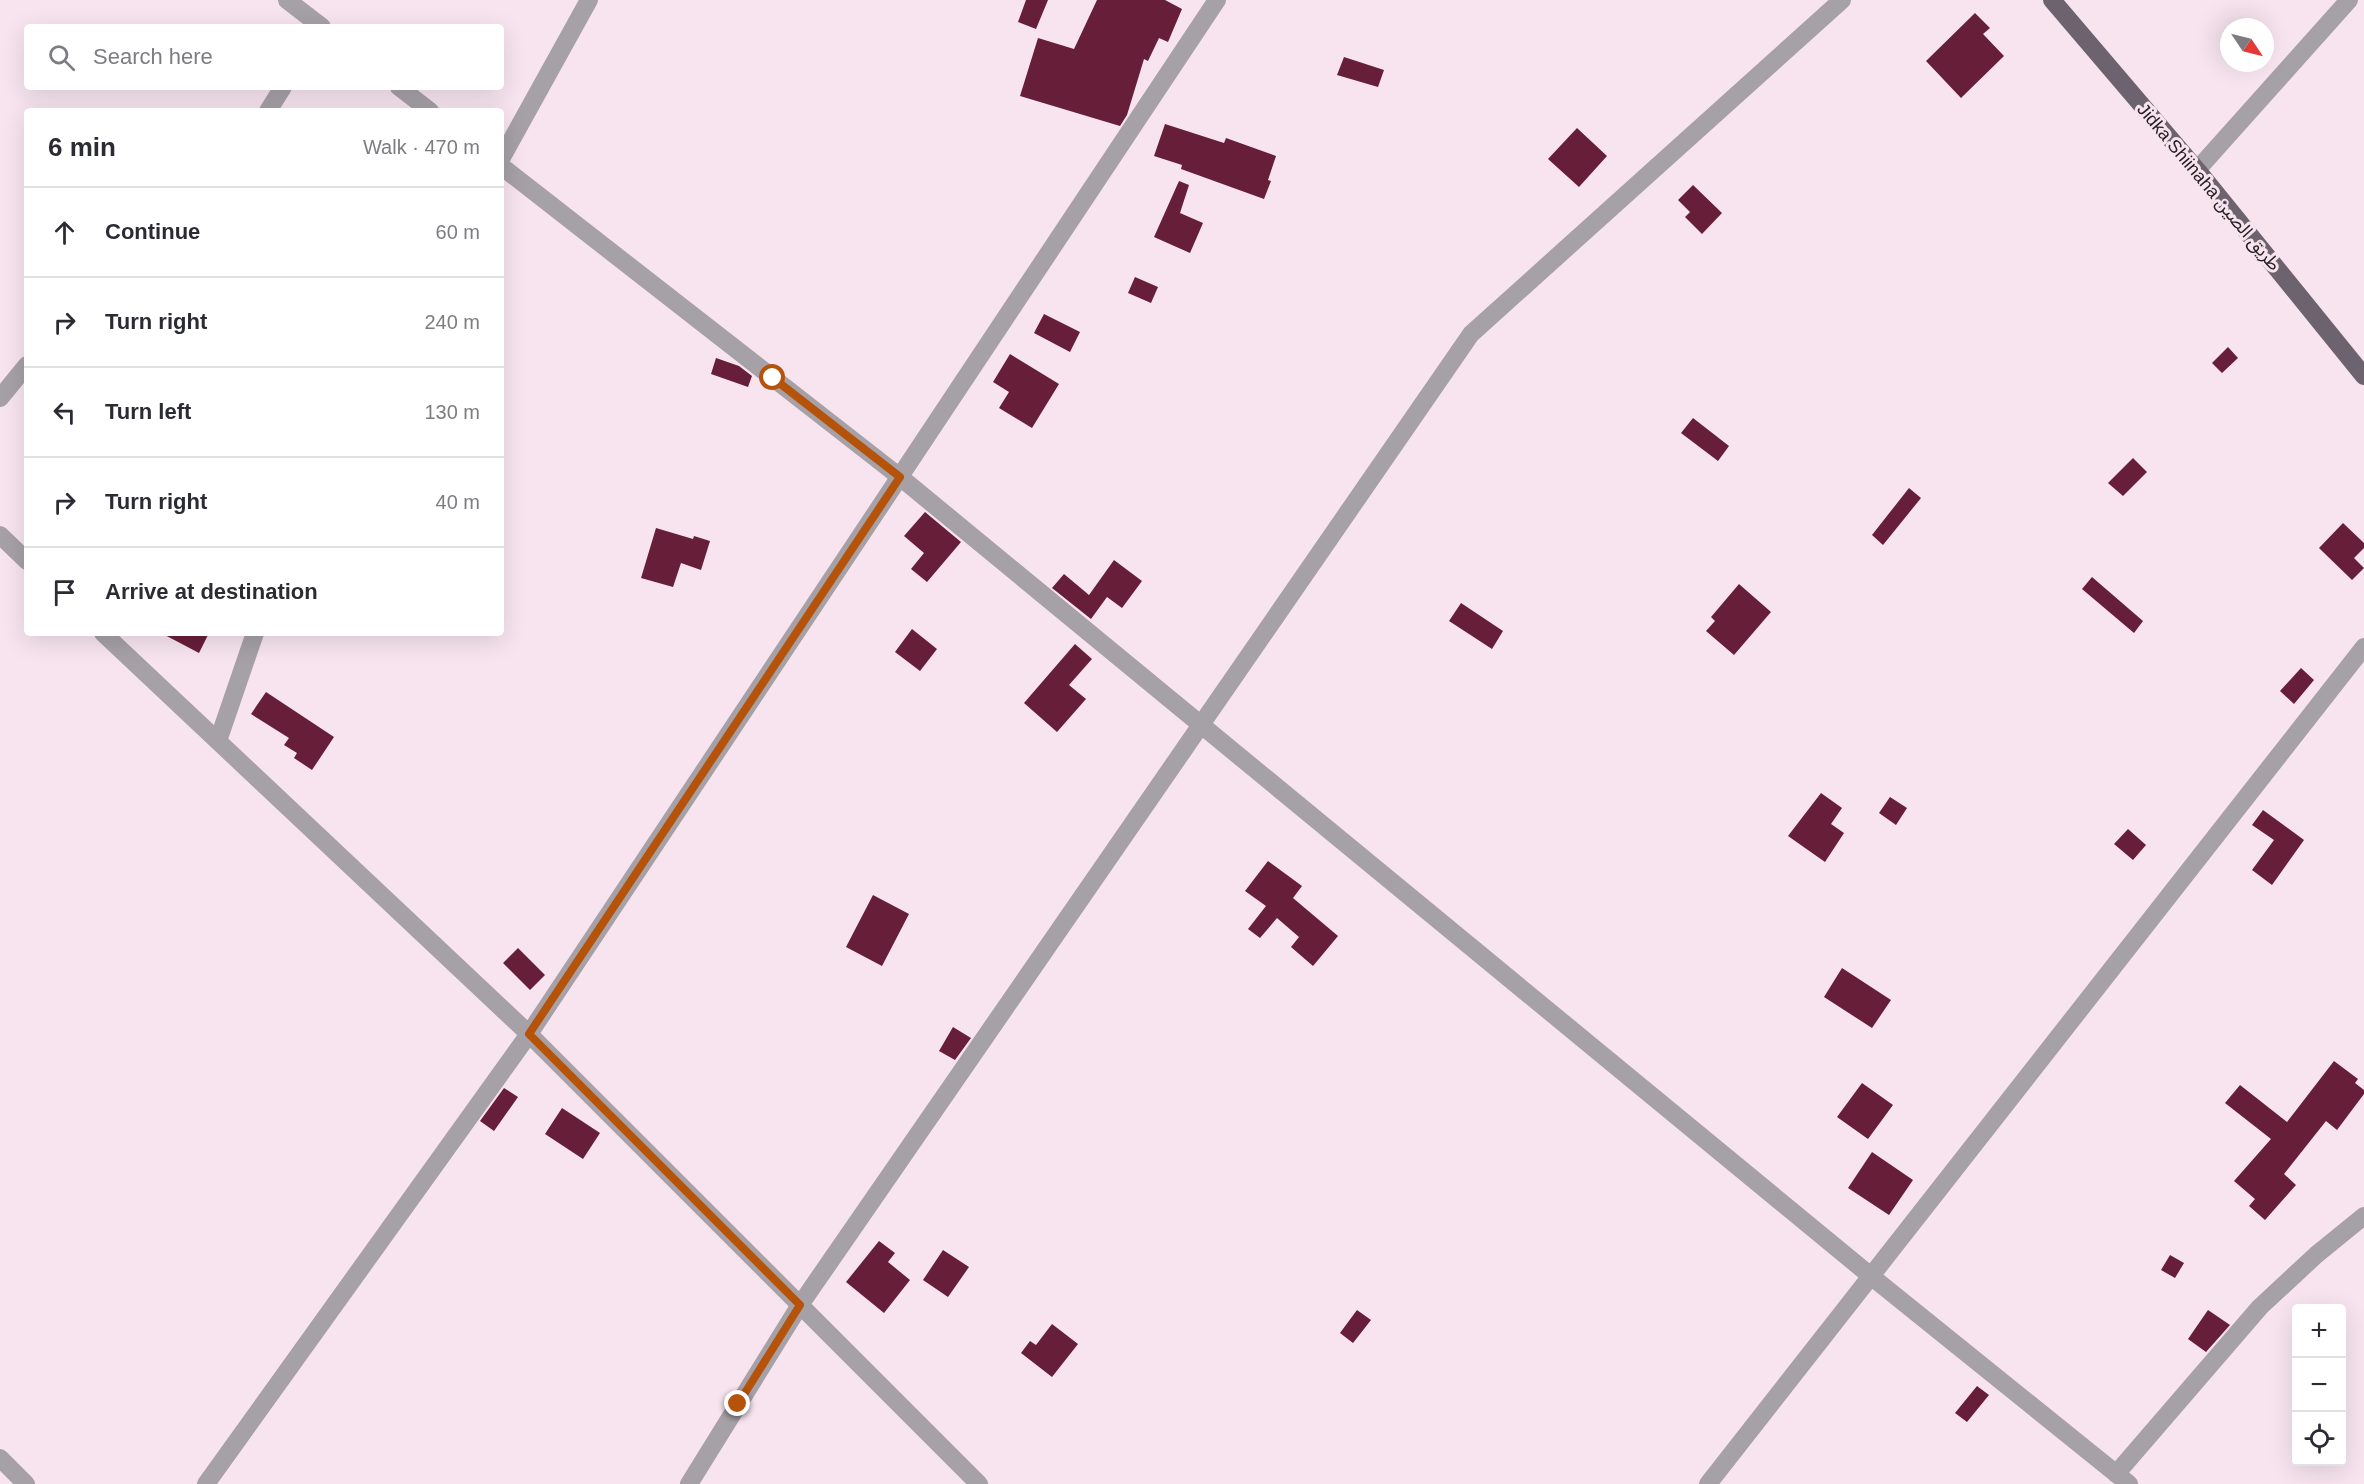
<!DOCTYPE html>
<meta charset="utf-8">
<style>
:root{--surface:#fff;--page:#f2f2f3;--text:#2b2b33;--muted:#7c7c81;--line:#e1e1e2}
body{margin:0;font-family:Helvetica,"Noto Sans Arabic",sans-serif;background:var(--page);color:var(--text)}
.controls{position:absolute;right:18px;bottom:18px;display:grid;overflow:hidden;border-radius:6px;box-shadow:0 6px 24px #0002}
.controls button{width:54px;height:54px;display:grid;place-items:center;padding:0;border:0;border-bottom:2px solid var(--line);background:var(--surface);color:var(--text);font:30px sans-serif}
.compass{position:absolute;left:2220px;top:18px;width:54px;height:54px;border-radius:50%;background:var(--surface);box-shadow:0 6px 24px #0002;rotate:125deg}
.stop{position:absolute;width:18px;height:18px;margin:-14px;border:4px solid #b45309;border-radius:50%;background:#fff}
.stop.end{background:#b45309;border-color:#fff;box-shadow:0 2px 6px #0008}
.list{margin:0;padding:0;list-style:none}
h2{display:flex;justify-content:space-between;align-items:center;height:78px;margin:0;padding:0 24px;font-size:26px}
h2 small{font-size:20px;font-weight:400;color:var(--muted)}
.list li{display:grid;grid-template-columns:39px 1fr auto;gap:18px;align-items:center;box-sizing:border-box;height:90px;padding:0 24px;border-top:2px solid var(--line)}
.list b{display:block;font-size:22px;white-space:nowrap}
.list em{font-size:20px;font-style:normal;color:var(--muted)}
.icon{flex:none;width:33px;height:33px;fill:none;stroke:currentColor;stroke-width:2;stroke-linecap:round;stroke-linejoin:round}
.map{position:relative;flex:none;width:2364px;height:1484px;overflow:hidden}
.search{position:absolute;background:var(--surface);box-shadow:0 6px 24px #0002;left:24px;top:24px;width:480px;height:66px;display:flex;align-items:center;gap:15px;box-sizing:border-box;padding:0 21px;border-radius:6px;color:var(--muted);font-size:22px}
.panel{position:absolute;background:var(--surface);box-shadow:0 6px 24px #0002;left:24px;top:108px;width:480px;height:528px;border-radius:6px}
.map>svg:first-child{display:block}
</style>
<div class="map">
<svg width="2364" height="1484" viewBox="0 0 2364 1484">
<rect width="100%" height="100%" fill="#f7e4ef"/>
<path fill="#671e38" d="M1026,0H1048L1036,29L1018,22Z
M1097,0H1165L1182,9L1168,42L1159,38L1148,61L1144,59L1127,115L1120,126L1020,96L1038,38L1074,49Z
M1975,13L1990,28L1983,34L2004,56L1961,98L1926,61Z
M1344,57L1384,70L1378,87L1337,75Z
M1165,124L1224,143L1226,138L1276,156L1268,180L1271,181L1264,199L1181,169L1182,165L1154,156Z
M1577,128L1607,156L1579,187L1548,159Z
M1179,181L1189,185L1180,213L1203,223L1190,253L1154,237Z
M1693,185L1722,213L1702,234L1685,217L1690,212L1678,200Z
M1135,277L1158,287L1151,303L1128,293Z
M1044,314L1080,332L1070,352L1034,333Z
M2228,347L2238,358L2222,373L2212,363Z
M1010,354L1059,384L1032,428L999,408L1009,392L993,382Z
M716,358L739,366L752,376L748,387L711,374Z
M1693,418L1729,446L1718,461L1681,433Z
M2133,458L2147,472L2123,496L2108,483Z
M1909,488L1921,498L1883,545L1872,535Z
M925,512L961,542L927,582L911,569L924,553L904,536Z
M2343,523L2364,543V548L2354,558L2364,568L2352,580L2319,548Z
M656,528L693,539L694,536L710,541L701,570L681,563L673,587L641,578Z
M1114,560L1142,581L1122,608L1107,597L1091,619L1052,588L1064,574L1089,595Z
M2092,577L2143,621L2134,633L2082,589Z
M1739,584L1771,612L1734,655L1706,631L1715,621L1711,617Z
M1461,603L1503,631L1492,649L1449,621Z
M912,629L937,649L920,671L895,652Z
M161,633H209L199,653Z
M1075,644L1092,659L1069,685L1086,699L1057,732L1024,703Z
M2301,668L2314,680L2294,704L2280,691Z
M266,692L334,737L312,770L294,758L297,753L284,745L289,738L251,714Z
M1821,793L1842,808L1831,824L1844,833L1825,862L1788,836Z
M1890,797L1907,808L1896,825L1879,813Z
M2263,810L2304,840L2272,885L2252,870L2274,840L2252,825Z
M2128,829L2146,845L2133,860L2114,844Z
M1268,861L1302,886L1293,898L1338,936L1313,966L1291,947L1299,937L1277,918L1260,938L1248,929L1266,906L1245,891Z
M873,895L909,914L882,966L846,947Z
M518,948L545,975L530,990L503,963Z
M1842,968L1891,1000L1872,1028L1824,997Z
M953,1027L971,1038L955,1060L939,1051Z
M2334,1061L2358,1079L2355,1083L2364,1090V1094L2337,1130L2326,1121L2284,1174L2296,1185L2265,1220L2249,1206L2255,1199L2234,1181L2271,1139L2225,1103L2240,1085L2287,1122Z
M1862,1083L1893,1105L1868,1139L1837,1117Z
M504,1088L518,1097L494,1131L480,1121Z
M562,1108L600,1133L583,1159L545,1134Z
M1872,1152L1913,1180L1889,1215L1848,1188Z
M879,1241L895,1253L888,1262L910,1280L884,1313L846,1282Z
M943,1250L969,1267L948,1297L923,1280Z
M2170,1255L2184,1263L2175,1278L2161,1270Z
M1357,1310L1371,1320L1353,1343L1340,1333Z
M2208,1310L2230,1325L2206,1352L2188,1339Z
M1052,1324L1078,1344L1052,1377L1021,1353L1030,1341L1036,1345Z
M1977,1386L1989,1395L1967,1422L1955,1413Z"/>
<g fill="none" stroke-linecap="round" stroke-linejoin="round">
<path stroke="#a6a0a7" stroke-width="18" d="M287,0L322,27
M399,87L430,111
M268,111L283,87
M501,159L589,0
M501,166L900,477L1872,1277L2129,1484
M2197,170L2349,0
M0,398L27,365
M0,535L27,561
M103,633L529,1034L979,1484
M218,741L255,633
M0,1458L26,1484
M2116,1474L2260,1307L2316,1255L2364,1216
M206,1484L529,1034L1217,0
M689,1484L800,1305L1471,334L1842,0
M1708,1484L2364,647"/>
<path stroke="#6d636f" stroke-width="18" d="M2052,0L2197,170L2364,376"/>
</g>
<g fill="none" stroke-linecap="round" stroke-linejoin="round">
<path stroke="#b45309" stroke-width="8" d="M738,1404L800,1305L529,1034L900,477L773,378"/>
</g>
<g text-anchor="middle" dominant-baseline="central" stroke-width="6" stroke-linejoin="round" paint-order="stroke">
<g font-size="18" fill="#272024" stroke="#f7e4ef">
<text transform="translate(2209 187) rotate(50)">Jidka Shiinaha طريق الصين</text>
</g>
</g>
</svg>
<div class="controls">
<button>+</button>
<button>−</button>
<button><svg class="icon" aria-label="locate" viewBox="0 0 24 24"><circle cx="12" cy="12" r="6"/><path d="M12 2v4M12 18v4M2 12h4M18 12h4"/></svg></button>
</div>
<svg class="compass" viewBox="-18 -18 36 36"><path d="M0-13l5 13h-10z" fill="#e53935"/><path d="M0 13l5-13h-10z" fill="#7c7c81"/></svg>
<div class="stop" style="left:773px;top:378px"></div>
<div class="stop end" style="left:738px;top:1404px"></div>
<div class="search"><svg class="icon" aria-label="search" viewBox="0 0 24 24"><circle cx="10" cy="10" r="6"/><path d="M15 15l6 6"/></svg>Search here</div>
<section class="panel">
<h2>6 min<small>Walk · 470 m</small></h2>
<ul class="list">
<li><svg class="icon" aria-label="ahead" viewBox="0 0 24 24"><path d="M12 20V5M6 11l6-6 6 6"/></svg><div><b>Continue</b></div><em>60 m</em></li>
<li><svg class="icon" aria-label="right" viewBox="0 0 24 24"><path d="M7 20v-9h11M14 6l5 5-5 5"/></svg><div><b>Turn right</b></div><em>240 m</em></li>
<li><svg class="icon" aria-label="left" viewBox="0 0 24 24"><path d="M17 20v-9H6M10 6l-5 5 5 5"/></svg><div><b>Turn left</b></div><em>130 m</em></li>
<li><svg class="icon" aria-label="right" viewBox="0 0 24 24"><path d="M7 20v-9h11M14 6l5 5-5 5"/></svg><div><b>Turn right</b></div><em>40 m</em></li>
<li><svg class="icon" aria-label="arrive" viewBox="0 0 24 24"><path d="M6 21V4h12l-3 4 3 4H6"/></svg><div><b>Arrive at destination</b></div></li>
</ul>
</section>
</div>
